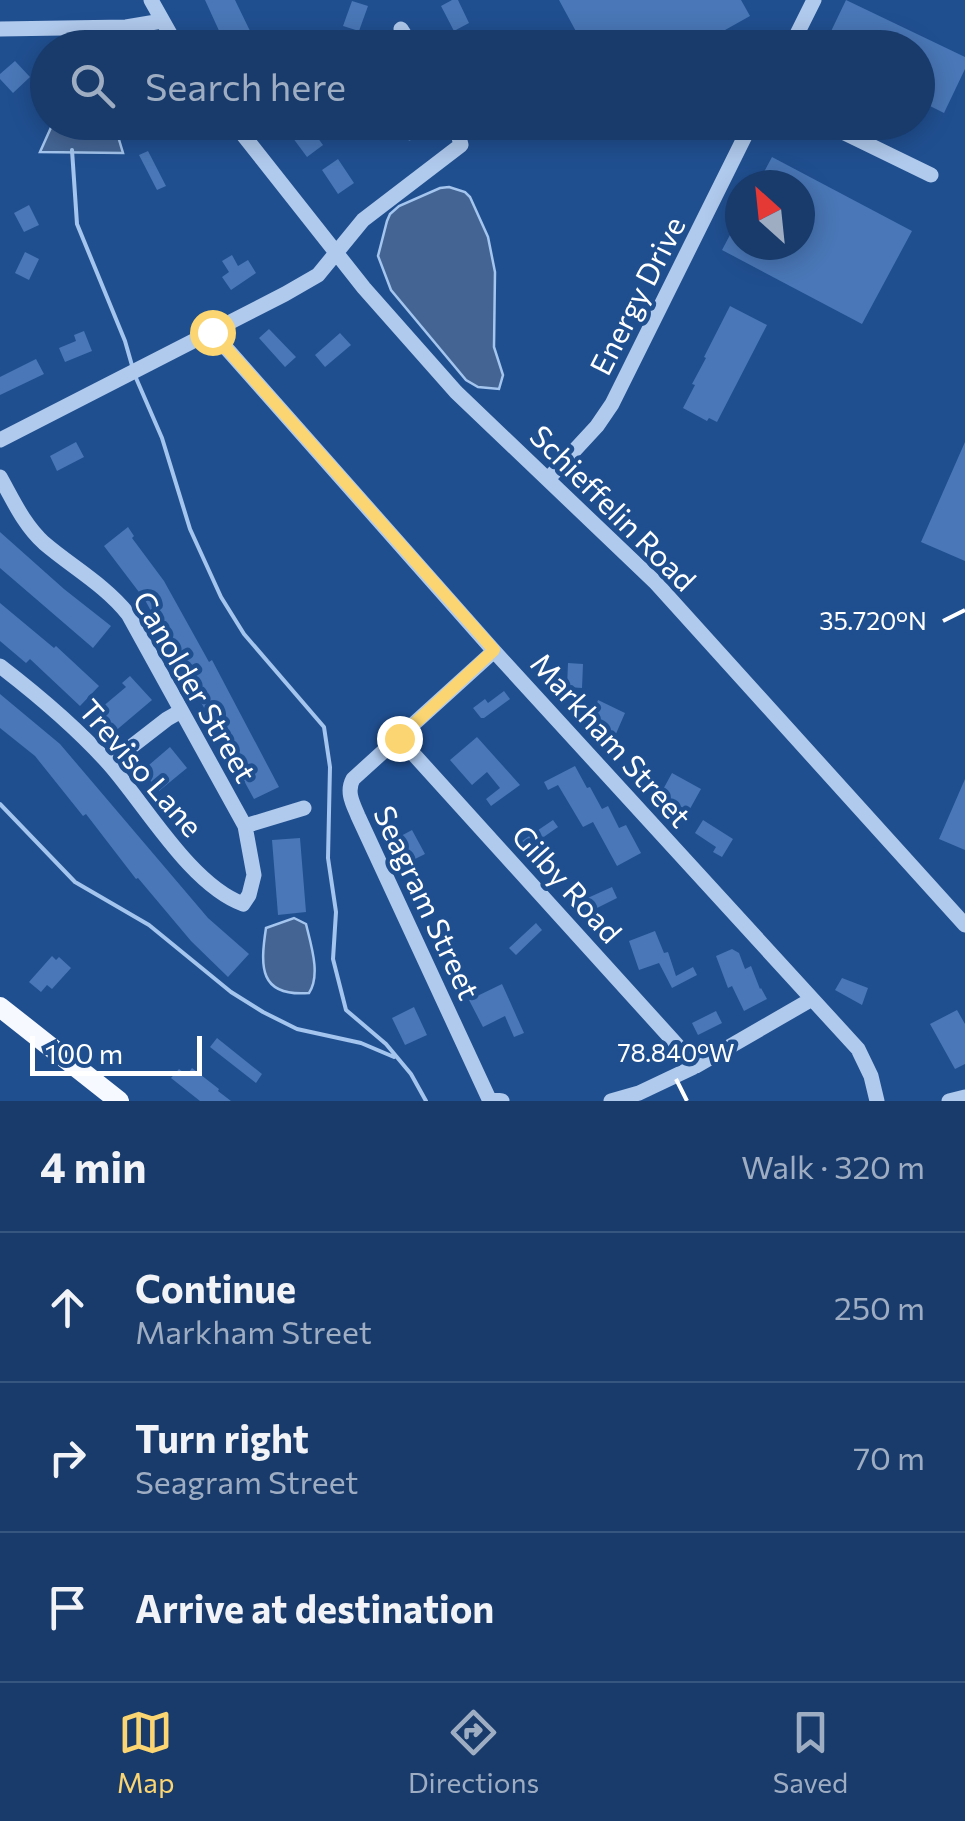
<!DOCTYPE html>
<meta charset="utf-8">
<style>
:root{--surface:#183b6c;--page:#254674;--text:#f1f3f6;--muted:#9fadc2;--line:#36557f;--accent:#fad571}
body{margin:0;font-family:Commissioner,sans-serif;background:var(--page);color:var(--text)}
.compass{position:absolute;left:725px;top:170px;width:90px;height:90px;border-radius:50%;background:var(--surface);box-shadow:0 5px 25px #0003;rotate:333deg}
.scale{position:absolute;left:30px;bottom:25px;width:172px;box-sizing:border-box;padding-left:10px;border:5px solid #fff;border-top:0;font-size:28px;line-height:35px;white-space:nowrap;color:#fff;-webkit-text-stroke:8px #204f90;paint-order:stroke}
.stop{position:absolute;width:30px;height:30px;margin:-22px;border:8px solid #fad571;border-radius:50%;background:#fff}
.stop.end{background:#fad571;border-color:#fff;box-shadow:0 2px 10px #0008}
.list{margin:0;padding:0;list-style:none}
h2{display:flex;justify-content:space-between;align-items:center;height:130px;margin:0;padding:0 40px;font-size:42px}
h2 small{font-size:32px;font-weight:400;color:var(--muted)}
.list li{display:grid;grid-template-columns:65px 1fr auto;gap:30px;align-items:center;box-sizing:border-box;height:150px;padding:0 40px;border-top:2px solid var(--line)}
.list b{display:block;font-size:38px;white-space:nowrap}
.list p{margin:0;font-size:32px;white-space:nowrap;color:var(--muted)}
.list em{font-size:32px;font-style:normal;color:var(--muted)}
.icon{flex:none;width:55px;height:55px;fill:none;stroke:currentColor;stroke-width:2;stroke-linecap:round;stroke-linejoin:round}
.map{position:relative;flex:none;width:965px;height:1101px;overflow:hidden}
.search{position:absolute;background:var(--surface);box-shadow:0 5px 25px #0003;left:30px;right:30px;top:30px;height:110px;display:flex;align-items:center;gap:25px;box-sizing:border-box;padding:0 35px;border-radius:55px;color:var(--muted);font-size:38px}
.sheet{height:580px;background:var(--surface)}
nav{display:flex;justify-content:space-around;align-items:center;box-sizing:border-box;height:140px;border-top:2px solid var(--line);background:var(--surface);font-size:28px;color:var(--muted)}
nav a{display:grid;justify-items:center;gap:5px}
nav .on{color:var(--accent)}
.map>svg:first-child{display:block}
</style>
<div class="map">
<svg width="965" height="1101" viewBox="0 0 965 1101">
<rect width="100%" height="100%" fill="#204f90"/>
<path fill="#446594" stroke="#a4c5ee" stroke-width="2.5" d="M110,123L117,133L123,153L40,152L53,123Z
M449,187L465,192L470,197L488,237L495,272L494,347L503,375L499,389L478,387L466,380L391,290L378,256L387,221L390,214L399,206L440,188Z
M294,918L306,924C311,945 321,975 309,993C259,997 260,967 266,928Z"/>
<g fill="none" stroke-linecap="round" stroke-linejoin="round">
<path stroke="#a4c5ee" stroke-width="4" d="M72,150L77,224L125,341L133,369
M136,378L162,438L190,529L221,597L244,634L324,727L330,767L328,858L336,912L333,959L346,1010L386,1044L411,1074L426,1101
M0,804L75,882L149,925L231,992L263,1012L297,1029L361,1043L394,1057"/>
</g>
<path fill="#4977b7" d="M205,0H235L251,33L226,46Z
M452,0H458L469,23L454,31L441,6Z
M559,0H741L750,16L693,48H585Z
M846,0L965,57V69L944,113L918,100V48H823Z
M352,1L368,6L359,31L343,26Z
M15,61L30,77L13,93L0,79V74Z
M306,122L323,145L307,157L290,134Z
M400,122H423L428,132L409,141Z
M148,151L166,186L157,190L139,155Z
M772,157L912,231L862,324L722,250L740,216V245H800V185H757Z
M338,159L354,183L338,194L322,170Z
M29,205L39,225L24,232L14,213Z
M25,252L39,259L29,280L15,273Z
M232,255L238,266L248,260L256,273L231,290L222,277L229,272L222,261Z
M730,306L767,325L717,422L709,418L707,421L683,408L695,385L692,384L706,358L704,357Z
M269,329L296,357L285,367L259,338Z
M84,331L92,351L65,362L59,348L76,341L74,335Z
M340,333L351,345L325,367L315,355Z
M36,359L44,374L0,395V377Z
M76,442L84,457L57,471L50,456Z
M965,442V561L921,542Z
M128,527L134,536L132,538L164,581L209,662L212,660L279,787L254,799L145,600L104,546Z
M0,532L64,589L111,626L93,648L0,568Z
M0,603L54,648L56,646L99,686L80,706L30,659L26,663L0,641Z
M568,663L583,664L582,688L567,687Z
M130,676L152,700L113,733L95,713L126,687L122,683Z
M504,691L510,699L484,718H481L473,708L485,699L488,703Z
M0,694L60,744L208,918L249,954L228,977L191,941L138,878L136,879L86,814L83,816L35,756L0,728Z
M598,700L625,713L615,736L588,726Z
M477,737L520,785L491,806L486,799L500,788L487,772L472,785L450,760Z
M170,747L187,768L159,791L142,771Z
M575,766L587,788L590,787L602,809L608,806L619,828L626,825L641,853L617,866L593,822L583,827L558,785L548,790L544,782Z
M672,773L701,789L686,816L678,812L681,807L660,795Z
M965,779V850L939,839Z
M553,820L558,827L528,848L522,841Z
M703,820L733,839L722,857L713,852L716,847L695,833Z
M412,830L425,854L411,861L399,837Z
M300,838L306,912L278,915L272,840Z
M612,887L617,898L587,913L581,901Z
M536,923L542,930L516,955L509,948Z
M655,931L664,953L668,952L676,976L693,967L697,975L672,988L659,963L639,970L629,941Z
M732,949L739,953L745,969L751,966L760,989L761,988L767,999L744,1011L732,986L728,988L716,956Z
M52,956L56,960L59,957L71,968L52,989L47,985L41,992L29,982Z
M842,978L868,988L862,1005L835,990Z
M502,984L524,1033L514,1037L505,1016L483,1027L469,1000Z
M414,1007L427,1035L405,1045L392,1018Z
M957,1010L965,1024V1064L955,1069L930,1024Z
M716,1011L722,1023L698,1035L692,1023Z
M217,1038L262,1074L256,1083L210,1047Z
M192,1068L219,1089L218,1091L231,1101H200L171,1078L179,1069L187,1075Z"/>
<g fill="none" stroke-linecap="round" stroke-linejoin="round">
<path stroke="#b0caed" stroke-width="15" d="M151,0L178,48
M0,29L126,27L162,21
M401,29L413,48
M790,48L814,0
M233,122L364,288L456,392L655,582L965,925
M822,122L931,175
M212,332L494,651L858,1049L871,1076L877,1101
M0,440L285,294L318,275L363,220L461,145L455,122
M0,477C13,500 24,525 44,543C72,567 105,585 128,614L245,826L254,875L249,895L243,904C191,885 146,806 110,765C77,728 39,696 0,666
M548,479L597,426L612,404L752,122
M494,651L353,779C346,792 353,804 358,816L489,1099L502,1101
M399,738L696,1066
M109,764L167,719L181,711
M245,826L304,808
M611,1101L639,1093L696,1066L812,999
M949,1101L965,1097"/>
<path stroke="#f6f9ff" stroke-width="20" d="M0,1007L119,1101"/>
</g>
<g fill="none" stroke-linecap="round" stroke-linejoin="round">
<path stroke="#fad571" stroke-width="12" d="M212,332L494,650L399,738"/>
</g>
<path fill="none" stroke="#fff" stroke-width="4" d="M943,621L965,610M676,1079L687,1101"/>
<g text-anchor="middle" dominant-baseline="central" stroke-width="9" stroke-linejoin="round" paint-order="stroke">
<g font-size="30" fill="#fff" stroke="#204f90">
<text transform="translate(636 295) rotate(-63)">Energy Drive</text>
<text transform="translate(614 507) rotate(45)">Schieffelin Road</text>
<text transform="translate(196 686) rotate(60)">Canolder Street</text>
<text transform="translate(612 739) rotate(48)">Markham Street</text>
<text transform="translate(142 767) rotate(49)">Treviso Lane</text>
<text transform="translate(568 883) rotate(48)">Gilby Road</text>
<text transform="translate(428 902) rotate(65)">Seagram Street</text>
</g>
</g>
<g font-size="25" text-anchor="middle" fill="#fff" stroke="#204f90" stroke-width="9" stroke-linejoin="round" paint-order="stroke">
<text x="873" y="630">35.720°N</text>
<text x="676" y="1062">78.840°W</text>
</g>
</svg>
<svg class="compass" viewBox="-18 -18 36 36"><path d="M0-13l5 13h-10z" fill="#e53935"/><path d="M0 13l5-13h-10z" fill="#9fadc2"/></svg>
<div class="scale">100 m</div>
<div class="stop" style="left:212px;top:332px"></div>
<div class="stop end" style="left:399px;top:738px"></div>
<div class="search"><svg class="icon" aria-label="search" viewBox="0 0 24 24"><circle cx="10" cy="10" r="6"/><path d="M15 15l6 6"/></svg>Search here</div>
</div>
<section class="sheet">
<h2>4 min<small>Walk · 320 m</small></h2>
<ul class="list">
<li><svg class="icon" aria-label="ahead" viewBox="0 0 24 24"><path d="M12 20V5M6 11l6-6 6 6"/></svg><div><b>Continue</b><p>Markham Street</p></div><em>250 m</em></li>
<li><svg class="icon" aria-label="right" viewBox="0 0 24 24"><path d="M7 20v-9h11M14 6l5 5-5 5"/></svg><div><b>Turn right</b><p>Seagram Street</p></div><em>70 m</em></li>
<li><svg class="icon" aria-label="arrive" viewBox="0 0 24 24"><path d="M6 21V4h12l-3 4 3 4H6"/></svg><div><b>Arrive at destination</b></div></li>
</ul>
</section>
<nav>
<a class="on"><svg class="icon" aria-label="map" viewBox="0 0 24 24"><path d="M3 6l6-2 6 2 6-2v14l-6 2-6-2-6 2zM9 4v14M15 6v14"/></svg>Map</a>
<a><svg class="icon" aria-label="directions" viewBox="0 0 24 24"><path d="M12 3l9 9-9 9-9-9zM9 14v-3h6M13 9l2 2-2 2"/></svg>Directions</a>
<a><svg class="icon" aria-label="saved" viewBox="0 0 24 24"><path d="M7 4h10v16l-5-4-5 4z"/></svg>Saved</a>
</nav>
